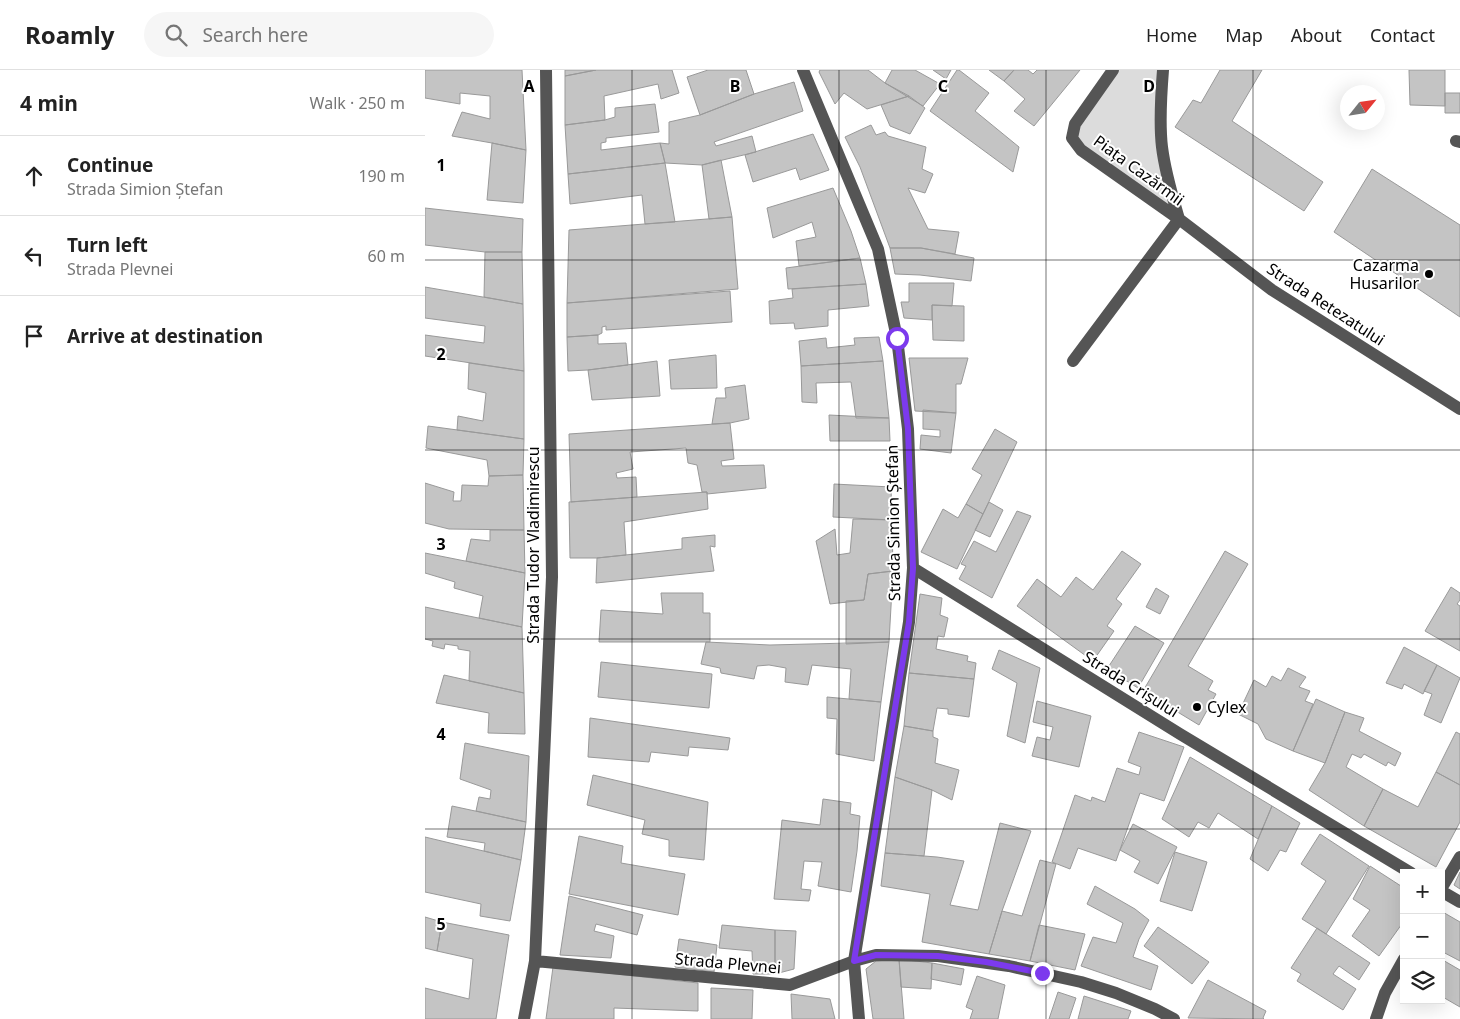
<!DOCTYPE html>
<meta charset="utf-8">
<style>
:root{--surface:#fff;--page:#f6f6f6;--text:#222;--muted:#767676;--line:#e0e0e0}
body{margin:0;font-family:"Noto Sans",sans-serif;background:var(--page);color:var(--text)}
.controls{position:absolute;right:15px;bottom:15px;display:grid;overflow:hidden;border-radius:0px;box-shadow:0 5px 20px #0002}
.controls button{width:45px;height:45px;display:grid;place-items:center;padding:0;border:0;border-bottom:1px solid var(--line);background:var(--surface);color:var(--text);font:25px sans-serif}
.compass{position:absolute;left:915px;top:15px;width:45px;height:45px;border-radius:50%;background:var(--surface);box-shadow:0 5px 20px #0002;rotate:60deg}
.stop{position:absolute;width:15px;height:15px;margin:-11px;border:4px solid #7c3aed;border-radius:50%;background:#fff}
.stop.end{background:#7c3aed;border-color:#fff;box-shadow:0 1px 5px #0008}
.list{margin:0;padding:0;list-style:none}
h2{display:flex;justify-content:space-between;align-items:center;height:65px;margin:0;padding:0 20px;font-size:21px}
h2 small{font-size:16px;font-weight:400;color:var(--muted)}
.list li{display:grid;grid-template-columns:32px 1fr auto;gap:15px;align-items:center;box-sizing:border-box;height:80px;padding:0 20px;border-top:1px solid var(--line)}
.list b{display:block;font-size:19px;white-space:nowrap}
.list p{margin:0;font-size:16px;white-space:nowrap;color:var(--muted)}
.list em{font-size:16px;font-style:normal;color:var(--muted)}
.icon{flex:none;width:28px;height:28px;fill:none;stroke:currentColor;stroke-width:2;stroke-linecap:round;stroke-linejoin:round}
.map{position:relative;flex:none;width:1035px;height:949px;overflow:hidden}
header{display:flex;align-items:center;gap:30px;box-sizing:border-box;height:70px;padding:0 25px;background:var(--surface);border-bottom:1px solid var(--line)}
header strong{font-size:24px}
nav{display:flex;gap:28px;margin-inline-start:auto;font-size:18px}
.search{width:350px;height:45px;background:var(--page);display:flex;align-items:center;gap:12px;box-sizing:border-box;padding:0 18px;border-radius:28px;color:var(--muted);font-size:19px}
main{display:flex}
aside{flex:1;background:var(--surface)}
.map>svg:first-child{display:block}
</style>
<header>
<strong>Roamly</strong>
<div class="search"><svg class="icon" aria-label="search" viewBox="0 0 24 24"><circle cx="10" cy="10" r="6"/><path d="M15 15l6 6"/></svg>Search here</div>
<nav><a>Home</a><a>Map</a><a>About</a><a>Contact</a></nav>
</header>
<main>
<aside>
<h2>4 min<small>Walk · 250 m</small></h2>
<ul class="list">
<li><svg class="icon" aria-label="ahead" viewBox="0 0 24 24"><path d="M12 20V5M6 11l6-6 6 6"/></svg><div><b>Continue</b><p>Strada Simion Ștefan</p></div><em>190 m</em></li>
<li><svg class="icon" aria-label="left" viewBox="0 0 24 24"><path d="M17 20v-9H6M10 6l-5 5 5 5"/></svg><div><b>Turn left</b><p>Strada Plevnei</p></div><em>60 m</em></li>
<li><svg class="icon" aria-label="arrive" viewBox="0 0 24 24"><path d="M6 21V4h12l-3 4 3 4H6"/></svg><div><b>Arrive at destination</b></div></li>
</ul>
</aside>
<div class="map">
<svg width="1035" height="949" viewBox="0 0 1035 949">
<rect width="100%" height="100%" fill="#fff"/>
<path fill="#dcdcdc" d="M688,0H738L736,36L754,149L656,80L650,54Z"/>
<path fill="#c4c4c4" stroke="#999" d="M0,0H97L101,80L67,73L27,66L37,42L65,49V26L35,23V34L0,28Z
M140,0H171L140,6Z
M171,0H247L254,23L236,29L233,14L179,26L180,50L140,55V6Z
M283,0H321L329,24L275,45L262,7Z
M395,0H443L460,13L484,26L442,39L419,23L410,34L394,2Z
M467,0H490L515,14L498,36L460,13Z
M508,0H526L521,9Z
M532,0H534L564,23L550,41L594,77L588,102L505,41Z
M564,0H589L579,11Z
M589,0H603L608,4L612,0H655L609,56L589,41L600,29L579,11Z
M795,0H837L807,51L898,112L879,141L750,57L768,30L776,33Z
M984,0H1020V36L985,35Z
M369,12L378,41L289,72L291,76L327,66L331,82L277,95L240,93L235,73L244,74V52L275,45L329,24Z
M1020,23H1035V43H1020Z
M484,26L500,38L485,64L465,56L456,35Z
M230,34L234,62L181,68V72L176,73V80L235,73L240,93L143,104L140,55L180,50L190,47V38Z
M446,55L451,65L460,62L463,66L501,77L497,99L508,104L500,123L483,118L503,159L534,162L530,184L496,178H465L435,97L420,67Z
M388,64L404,100L375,110L371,98L328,112L320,85Z
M67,73L101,80L98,133L62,130Z
M296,90L307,147L284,149L277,95Z
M240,93L250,152L220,154L217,125L145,134L143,104Z
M947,99L1035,155V247L909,162Z
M408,118L426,161L435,188L374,196L371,171L391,167L387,152L348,168L342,138Z
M0,138L98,149L97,182H60L0,175Z
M307,147L313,219L142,233L144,160Z
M465,178H496L549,188L546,211L495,205L470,204Z
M60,182H97L98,234L59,227Z
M435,188L441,214L363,219L361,198Z
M484,213H529L527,236L507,235V250L479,248L476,232H484Z
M441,214L444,236L403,240V256L370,259L369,253L345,254L344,231L368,228L367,219Z
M0,217L98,234L99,301L0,286V265L59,273L60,256L0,248Z
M305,221L307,252L181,260V256L177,257V263L173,265L142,267V233Z
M507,235L539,236V271L508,270Z
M173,265V274L201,273L203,295L163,300L143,301L142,267Z
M454,267L458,291L376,296L374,271L401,268L402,278L430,275L429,268Z
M291,285L292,318L246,319L244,290Z
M484,288H543L536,314H531V343L490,341Z
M232,291L235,326L167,330L163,300Z
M458,291L464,348H431L426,312L391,313L392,333L377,332L376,296Z
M44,293L99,301V369L32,360L33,346L58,351L61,323L43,319Z
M320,315L324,349L305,353L287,354L291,328H301L300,318Z
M498,340L531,343L526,383L495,379L496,365L515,367V360L498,359Z
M404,345L464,348L465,371H405Z
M305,353L309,389L296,391L297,396L339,395L341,418L282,424V422H277L272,395L263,393L261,378L205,382L208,399L191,403L192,408L211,407L212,427L146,432L144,364Z
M3,356L99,369L98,405L64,406L62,390L1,378Z
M570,359L592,372L558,444L541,434L557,405L547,399Z
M98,405L99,460L24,459L0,453V413L29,422L28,431H36L37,415L63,416L64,406Z
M409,414L466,417L467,450L408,447Z
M282,422L283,439L199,452L201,485L172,488H145L144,432Z
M564,432L578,440L565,467L550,460Z
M541,434L558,444L532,499L496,482L518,439L533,448Z
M592,441L606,446L567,528L534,509L541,496L536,494L549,471L571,482Z
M428,449L467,450L468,501L443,504L439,530L405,534L391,471L410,459L412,485L425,483Z
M65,460H99L100,503L41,491L46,469L65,471Z
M290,465V477L285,476L289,501L171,513L172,488L257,479V468Z
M697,481L716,494L691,529L697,534L682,556L689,561L668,591L592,536L612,509L636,527L651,507L668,520Z
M800,481L823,494L763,596L788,611L783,620L791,624L774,655L718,621Z
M0,483L100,503L97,557L54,548L58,526L29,518L30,512L0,503Z
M468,501L464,572L421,574V531L439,530L443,504Z
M1026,517L1035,523V530L1032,534L1035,536V581L1000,561Z
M731,518L744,526L735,544L721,537Z
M236,523H278V543H285V572H174L176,540L238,544Z
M495,524L517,528L515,545L523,548L519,567L513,566L511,579L543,586L542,591L551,593L549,609L484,603Z
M0,537L97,557L99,623L44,611L45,581L33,579V576L20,574L19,579L7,576L8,571L0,569Z
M710,556L739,573L713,618L682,599Z
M281,572L345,575L464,572L456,632L424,629L426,599L387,595L383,615L360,612L361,598L344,595L332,596L329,609L296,603L295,598L276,594Z
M979,577L1012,595L998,624L979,614L977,619L961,613Z
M574,580L615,598L600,673L582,666L592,613L567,599Z
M176,592L287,604L284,638L173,627Z
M1012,595L1035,608L1016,653L999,645L1007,624L999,621Z
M863,598L881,607L874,617L885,621L880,631L888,634L868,681L841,669L833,654L813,644L829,610L841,617L847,606L856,611Z
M484,603L549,609L544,647L523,644V639L512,638L508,661L479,656Z
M19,605L99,623L100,664L63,663L64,643L11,633Z
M402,627L456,632L449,691L411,684L412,649L402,648Z
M891,629L920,642L900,693L868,681Z
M612,631L666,646L654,697L607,686L612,667L625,670L628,657L608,652Z
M920,642L939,648L934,661L976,683L970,696L963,692L961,696L939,684L936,688L927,684L921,697L958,719L939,756L884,720L900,693Z
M165,648L305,668L303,680L264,677L263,686L226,682L224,692L163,687Z
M479,656L508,661V667L513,669L510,693L534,700L527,730L507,720L470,707Z
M714,662L759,677L739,731L715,723L691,791L653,778L645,799L627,792L650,725L666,731L667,727L680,732L692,698L714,705L716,697L703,692Z
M1031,662L1035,664V715L1011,702Z
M40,673L104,686L101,752L51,741L54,727L65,729L66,720L35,709Z
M765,687L847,736L833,769L793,743L784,758L773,752L764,767L737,749Z
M1011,702L1035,715V752L1011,797L939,756L958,719L993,737Z
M168,705L283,732L279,790L244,786V770L217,764L220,750L162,735Z
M470,707L507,720L499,786L460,783Z
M398,729L426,733L425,744L435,746L432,781L426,822L393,816L397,792L379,791L376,819L386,820L384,831L349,829L357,750L395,755Z
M27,736L101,752L96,790L59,781L60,773L22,767Z
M847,736L875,753L861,782L855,780L843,801L825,789Z
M575,753L606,761L577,841L564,884L497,872L505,824L456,816L460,783L512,787L539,791L525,835L553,840Z
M708,754L752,777L733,814L709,802L715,791L695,780Z
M895,764L944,796L901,864L877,849L901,811L876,794Z
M154,766L198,776L196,793L260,804L253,845L144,824Z
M0,767L96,790L85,851L55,846L56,834L0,822Z
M750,782L782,792L767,841L735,831Z
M615,790L631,794L605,891L564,884L577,841L597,846Z
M945,796L979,818V851L954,886L927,866L945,840L928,829Z
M1035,802V819L1029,815Z
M670,816L710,839L724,850L714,869L708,887L733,896L726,920L656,896L668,867L691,873L698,853L662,834Z
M144,826L218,845L212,865L171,854L169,861L189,866L186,888L135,885Z
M1016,841L1035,852V891L1016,881Z
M0,847L17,852L12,881L0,878Z
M17,852L84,865L71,949H0V918L44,929L48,889L12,881Z
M297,855L350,860V904H328L327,881L294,878Z
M614,855L660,864L650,900L605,891Z
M733,857L784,892L767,914L719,876Z
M892,858L945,893L934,910L914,896L908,904L931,919L918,940L872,911L876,904L866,898Z
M350,860L371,861L369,899L350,904Z
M254,869L292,875L289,902L250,897Z
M474,889L507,893L506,919L476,917Z
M474,889L479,949H448L441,899L451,891Z
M1016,889L1035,900V937L1016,926Z
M507,893L539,899L536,915L506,909Z
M128,897L273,913V941L189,938V949H121Z
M552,906L580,915L573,949H545L548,940L541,937Z
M783,910L841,941L838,948L839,949L763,948Z
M286,918L328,920L327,949H286Z
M633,922L651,928L644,949H624Z
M366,924L405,929L410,949H367Z
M659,926L706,941L703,949H653Z"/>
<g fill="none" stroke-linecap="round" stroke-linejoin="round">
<path stroke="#555" stroke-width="12" d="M378,0L453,179L472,268L483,359L488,498L484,552L429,891L434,949
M688,0L650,54L647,68L656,80L754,149L847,220L1035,339
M738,0C736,25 734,52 737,77C740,102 747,125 754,149
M1031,71L1035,72
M648,291L754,149
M488,498L755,664L986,803
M1016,819L1035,787
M1016,821L1035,832
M110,891L365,915L429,891L451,885L513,886L584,896L656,912L691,923L730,939L749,949
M99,949L110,891L127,507L121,0
M951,949L960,923L979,889"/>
</g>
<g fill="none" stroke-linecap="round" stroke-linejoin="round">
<path stroke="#7c3aed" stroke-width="6" d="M472,268L483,359L488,498L484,552L429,891L451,885L513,886L561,892L617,903"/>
</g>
<path fill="none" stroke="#000" stroke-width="1" stroke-opacity="0.55" d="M207,0V949M414,0V949M621,0V949M828,0V949M0,190H1035M0,380H1035M0,569H1035M0,759H1035"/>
<g fill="#000" stroke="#fff" stroke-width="2">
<circle cx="1004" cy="204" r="5"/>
<circle cx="772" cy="637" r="5"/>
</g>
<g text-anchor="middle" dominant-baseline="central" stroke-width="4" stroke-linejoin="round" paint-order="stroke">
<g font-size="16" fill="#000" stroke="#fff">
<text transform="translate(714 100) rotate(36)">Piața Cazărmii</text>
<text transform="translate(901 234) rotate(33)">Strada Retezatului</text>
<text transform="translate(468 453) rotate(-91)">Strada Simion Ștefan</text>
<text transform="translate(108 475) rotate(-90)">Strada Tudor Vladimirescu</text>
<text transform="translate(706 614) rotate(32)">Strada Crișului</text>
<text transform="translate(303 893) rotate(5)">Strada Plevnei</text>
</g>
<g font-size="16" fill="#000" stroke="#fff" text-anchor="end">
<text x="994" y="195">Cazarma<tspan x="994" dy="18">Husarilor</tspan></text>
<text x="782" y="637" text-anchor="start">Cylex</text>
</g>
</g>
<g font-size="16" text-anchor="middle" font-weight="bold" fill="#000" stroke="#fff" stroke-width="4" stroke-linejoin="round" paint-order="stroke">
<text x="104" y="22">A</text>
<text x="310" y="22">B</text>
<text x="518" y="22">C</text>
<text x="724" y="22">D</text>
<text x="16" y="101">1</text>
<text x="16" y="290">2</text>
<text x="16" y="480">3</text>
<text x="16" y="670">4</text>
<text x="16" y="860">5</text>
</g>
</svg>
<div class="controls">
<button>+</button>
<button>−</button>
<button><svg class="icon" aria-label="layers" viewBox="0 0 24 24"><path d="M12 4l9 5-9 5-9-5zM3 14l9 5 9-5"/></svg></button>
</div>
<svg class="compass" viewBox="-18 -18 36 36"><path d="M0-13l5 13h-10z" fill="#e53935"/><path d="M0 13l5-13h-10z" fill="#767676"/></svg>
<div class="stop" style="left:472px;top:268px"></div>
<div class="stop end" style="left:617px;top:903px"></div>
</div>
</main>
